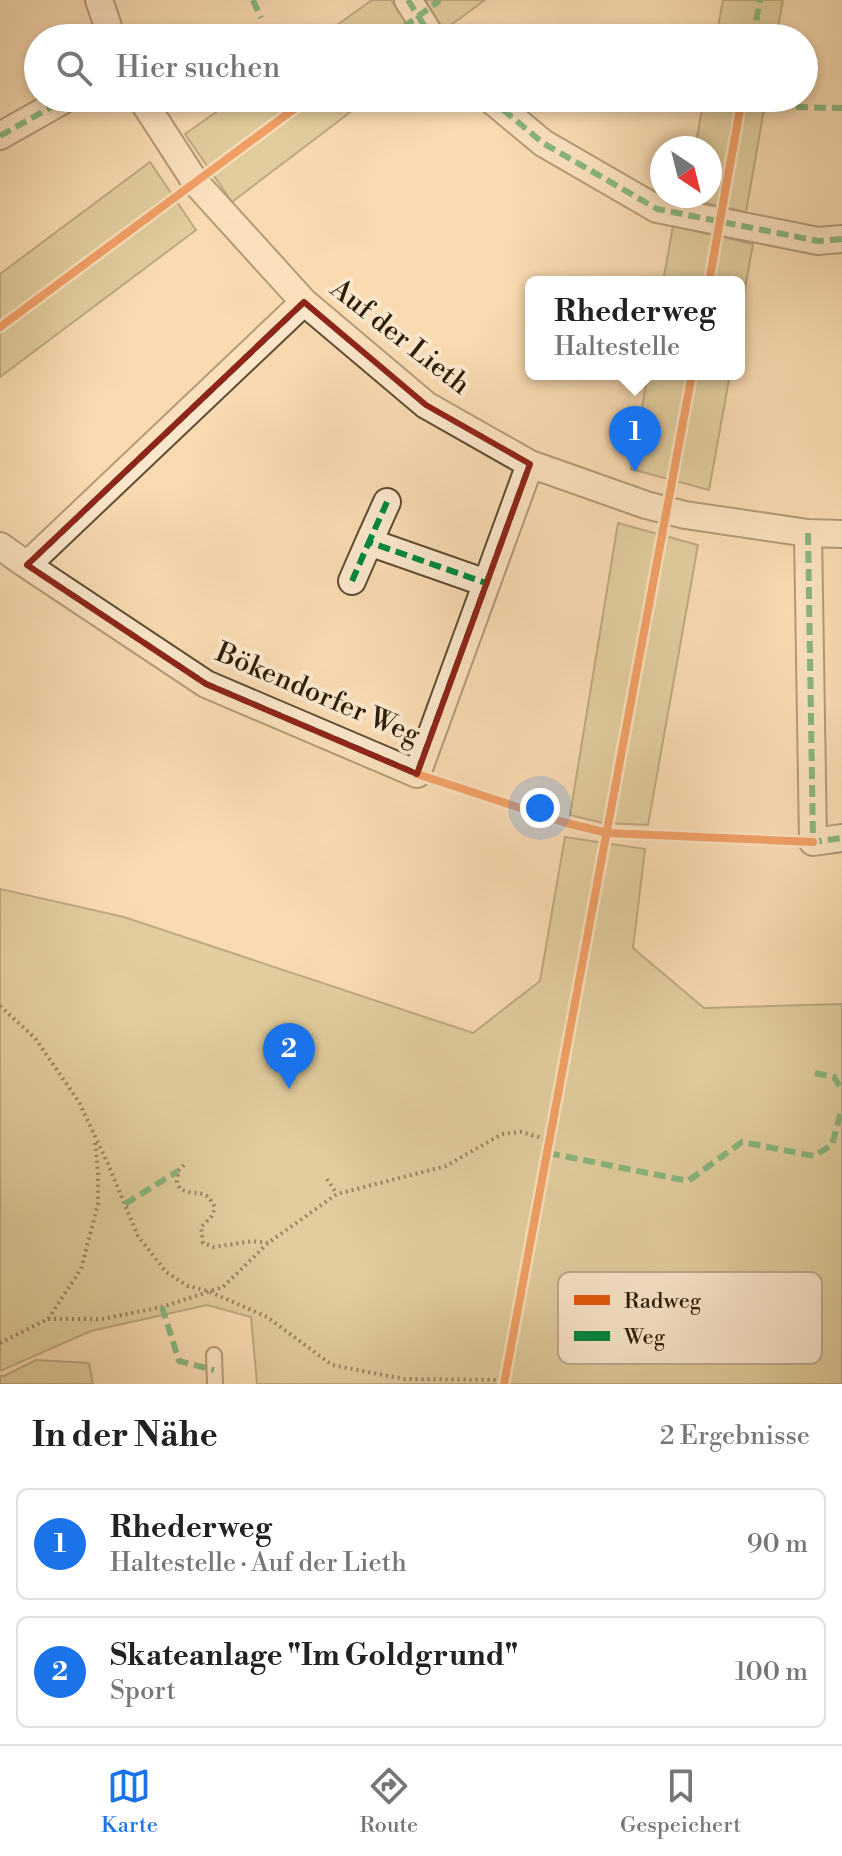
<!DOCTYPE html>
<html lang="de">
<meta charset="utf-8">
<style>
:root{--surface:#fff;--page:#f2f2f2;--text:#222;--muted:#767676;--line:#e0e0e0;--accent:#1a73e8}
body{margin:0;font-family:"Libre Bodoni",serif;background:var(--page);color:var(--text)}
.compass{position:absolute;left:650px;top:136px;width:72px;height:72px;border-radius:50%;background:var(--surface);box-shadow:0 4px 12px #0003;rotate:145deg}
.you{position:absolute;left:540px;top:808px;width:28px;height:28px;margin:-20px;border:6px solid #fff;border-radius:50%;background:#1a73e8;box-shadow:0 0 0 12px #1a73e833}
.badge{display:grid;place-items:center;width:52px;height:52px;border-radius:50%;background:var(--accent);color:#fff;font-size:26px;font-weight:700}
.pin{position:absolute;translate:-50% -66px;filter:drop-shadow(0 2px 4px #0008)}
.pin::after{content:'';position:absolute;top:42px;width:28px;height:24px;background:inherit;clip-path:polygon(0 0,100% 0,50% 100%)}
.popup{position:absolute;left:525px;top:276px;width:220px;height:104px;box-sizing:border-box;display:grid;place-content:center;border-radius:12px;background:var(--surface);filter:drop-shadow(0 2px 6px #0005);font-size:26px;white-space:nowrap;color:var(--muted)}
.popup b{font-size:30px;color:var(--text)}
.popup::after{content:'';position:absolute;left:50%;top:100%;margin-left:-16px;border:16px solid transparent;border-top-color:var(--surface)}
.list{margin:0;padding:0;list-style:none}
h2{display:flex;justify-content:space-between;align-items:center;height:104px;margin:0;padding:0 32px;font-size:34px}
h2 small{font-size:26px;font-weight:400;color:var(--muted)}
.list li{display:grid;grid-template-columns:52px 1fr auto;gap:24px;align-items:center;box-sizing:border-box;height:112px;margin:0 16px 16px;padding:0 16px;border:2px solid var(--line);border-radius:12px}
.list b{display:block;font-size:30px;white-space:nowrap}
.list p{margin:0;font-size:26px;white-space:nowrap;color:var(--muted)}
.list em{font-size:26px;font-style:normal;color:var(--muted)}
.icon{flex:none;width:44px;height:44px;fill:none;stroke:currentColor;stroke-width:2;stroke-linecap:round;stroke-linejoin:round}
.map{position:relative;flex:none;width:842px;height:1384px;overflow:hidden}
.search{position:absolute;background:var(--surface);box-shadow:0 4px 12px #0003;left:24px;right:24px;top:24px;height:88px;display:flex;align-items:center;gap:20px;box-sizing:border-box;padding:0 28px;border-radius:44px;color:var(--muted);font-size:30px}
.sheet{height:360px;background:var(--surface)}
nav{display:flex;justify-content:space-around;align-items:center;box-sizing:border-box;height:112px;border-top:2px solid var(--line);background:var(--surface);font-size:22px;color:var(--muted)}
nav a{display:grid;justify-items:center;gap:4px}
nav .on{color:var(--accent)}
.map>svg:first-child{display:block}
</style>
<div class="map">
<svg width="842" height="1384" viewBox="0 0 842 1384">
<rect width="100%" height="100%" fill="#f9dab1"/>
<filter id="stains"><feTurbulence type="fractalNoise" baseFrequency=".0025" numOctaves="4"/><feColorMatrix values="0 0 0 0 .2 0 0 0 0 .09 0 0 0 0 .02 0 0 0 .5 -.17"/></filter>
<radialGradient id="worn" r=".72"><stop offset=".6" stop-color="#630" stop-opacity="0"/><stop offset="1" stop-color="#630" stop-opacity=".3"/></radialGradient>
<path fill="#c5bd87" stroke="#786e48" stroke-width="2" d="M372,0H391L416,38H319Z
M425,0H485L444,30Z
M723,0H783L776,38H716Z
M236,98H369L232,202L185,134Z
M704,98H766L746,212L685,198V196H710V148H695Z
M150,162L196,230L0,377V274Z
M673,226L753,244L739,322V282H663Z
M648,374H730L709,490L631,469Z
M618,523L698,545L648,825L603,823L570,815Z
M565,837L645,849L633,948L704,1008L842,1004V1384H257L251,1317L207,1305L91,1331L0,1371V889L124,917L473,1033L540,981Z
M36,1360L89,1363L93,1384H0V1376H4Z"/>
<g fill="none" stroke-linecap="round" stroke-linejoin="round">
<defs>
<path id="service" d="M214,1355L215,1384"/>
<path id="minor" d="M99,0L112,38
M408,0L432,38
M141,98L196,183L304,302L426,405L530,464L646,505L685,515L808,533L842,534
M489,98L543,143L657,209L818,241L842,239
M0,136L67,98
M304,302L27,565L206,684L417,774L530,464
M387,502L369,542L486,583
M808,533L813,842L842,838
M0,546L27,565
M352,581L369,542"/>
</defs>
<use href="#service" stroke="#5f4d32" stroke-width="18"/>
<use href="#minor" stroke="#5f4d32" stroke-width="30"/>
<path stroke="#2c1e08" stroke-width="4" stroke-dasharray="2 4" stroke-linecap="butt" d="M0,1006L35,1038L79,1102L108,1164L138,1236L166,1272L188,1286L208,1291L267,1317L332,1365L404,1379L505,1380
M184,1165L178,1171L177,1182L180,1189C197,1197 206,1187 215,1208L211,1217L201,1227L203,1243L214,1247L253,1241L268,1243
M327,1179L337,1194
M48,1319H102L162,1307L223,1287L268,1243L337,1194L446,1166L502,1134L521,1132L549,1140
M0,1343L48,1319L81,1269L98,1204V1172L95,1141"/>
<use href="#service" stroke="#fbe7cc" stroke-width="14"/>
<use href="#minor" stroke="#fbe7cc" stroke-width="26"/>
<path stroke="#00873e" stroke-width="6" stroke-dasharray="12 6" stroke-linecap="butt" d="M253,0L261,18
M408,0L432,38
M389,38L440,0
M753,38L760,0
M489,98L543,143L657,209L818,241L842,239
M796,107L842,108
M0,136L67,98
M304,302L27,565L206,684L417,774L530,464
M387,502L369,542L486,583
M808,533L813,842L842,838
M352,581L369,542
M815,1073L834,1077L842,1090
M548,1153L688,1181L742,1142L814,1156L832,1145L842,1108
M125,1204L178,1171
M162,1307L179,1361L214,1370"/>
<defs>
<path id="cycleway" d="M709,282L742,98
M0,327L309,98
M417,774L563,822L607,833L813,842
M504,1384L692,374"/>
</defs>
<use href="#cycleway" stroke="#fbe7cc" stroke-width="13"/>
<use href="#cycleway" stroke="#e8590c" stroke-width="8"/>
</g>
<path d="M0 0H842V1384H0ZM304,302L426,405L530,464L417,774L206,684L27,565Z" fill="#f9dab1" fill-opacity=".55" fill-rule="evenodd"/>
<path fill="none" stroke="#8f2418" stroke-width="6" stroke-linejoin="round" d="M304,302L426,405L530,464L417,774L206,684L27,565Z"/>
<g text-anchor="middle" dominant-baseline="central" stroke-width="8" stroke-linejoin="round" paint-order="stroke">
<g font-size="28" fill="#2c1e08" stroke="#fbe7cc">
<text transform="translate(400 337) rotate(38)">Auf der Lieth</text>
<text transform="translate(318 694) rotate(23)">Bökendorfer Weg</text>
</g>
</g>
<rect x="558" y="1272" width="264" height="92" rx="12" fill="#fbe7cc" stroke="#bdab91" stroke-width="2"/>
<rect x="574" y="1295" width="36" height="10" fill="#e8590c"/>
<rect x="574" y="1331" width="36" height="10" fill="#00873e"/>
<g font-size="22" fill="#2c1e08">
<text x="624" y="1308">Radweg</text>
<text x="624" y="1344">Weg</text>
</g>
<rect width="100%" height="100%" filter="url(#stains)"/>
<rect width="100%" height="100%" fill="url(#worn)"/>
</svg>
<svg class="compass" viewBox="-18 -18 36 36"><path d="M0-13l5 13h-10z" fill="#e53935"/><path d="M0 13l5-13h-10z" fill="#767676"/></svg>
<div class="you"></div>
<div class="pin badge" style="left:635px;top:472px">1</div>
<div class="popup"><b>Rhederweg</b>Haltestelle</div>
<div class="pin badge" style="left:289px;top:1089px">2</div>
<div class="search"><svg class="icon" aria-label="search" viewBox="0 0 24 24"><circle cx="10" cy="10" r="6"/><path d="M15 15l6 6"/></svg>Hier suchen</div>
</div>
<section class="sheet">
<h2>In der Nähe<small>2 Ergebnisse</small></h2>
<ul class="list">
<li><span class="badge">1</span><div><b>Rhederweg</b><p>Haltestelle · Auf der Lieth</p></div><em>90 m</em></li>
<li><span class="badge">2</span><div><b>Skateanlage &quot;Im Goldgrund&quot;</b><p>Sport</p></div><em>100 m</em></li>
</ul>
</section>
<nav>
<a class="on"><svg class="icon" aria-label="map" viewBox="0 0 24 24"><path d="M3 6l6-2 6 2 6-2v14l-6 2-6-2-6 2zM9 4v14M15 6v14"/></svg>Karte</a>
<a><svg class="icon" aria-label="directions" viewBox="0 0 24 24"><path d="M12 3l9 9-9 9-9-9zM9 14v-3h6M13 9l2 2-2 2"/></svg>Route</a>
<a><svg class="icon" aria-label="saved" viewBox="0 0 24 24"><path d="M7 4h10v16l-5-4-5 4z"/></svg>Gespeichert</a>
</nav>
